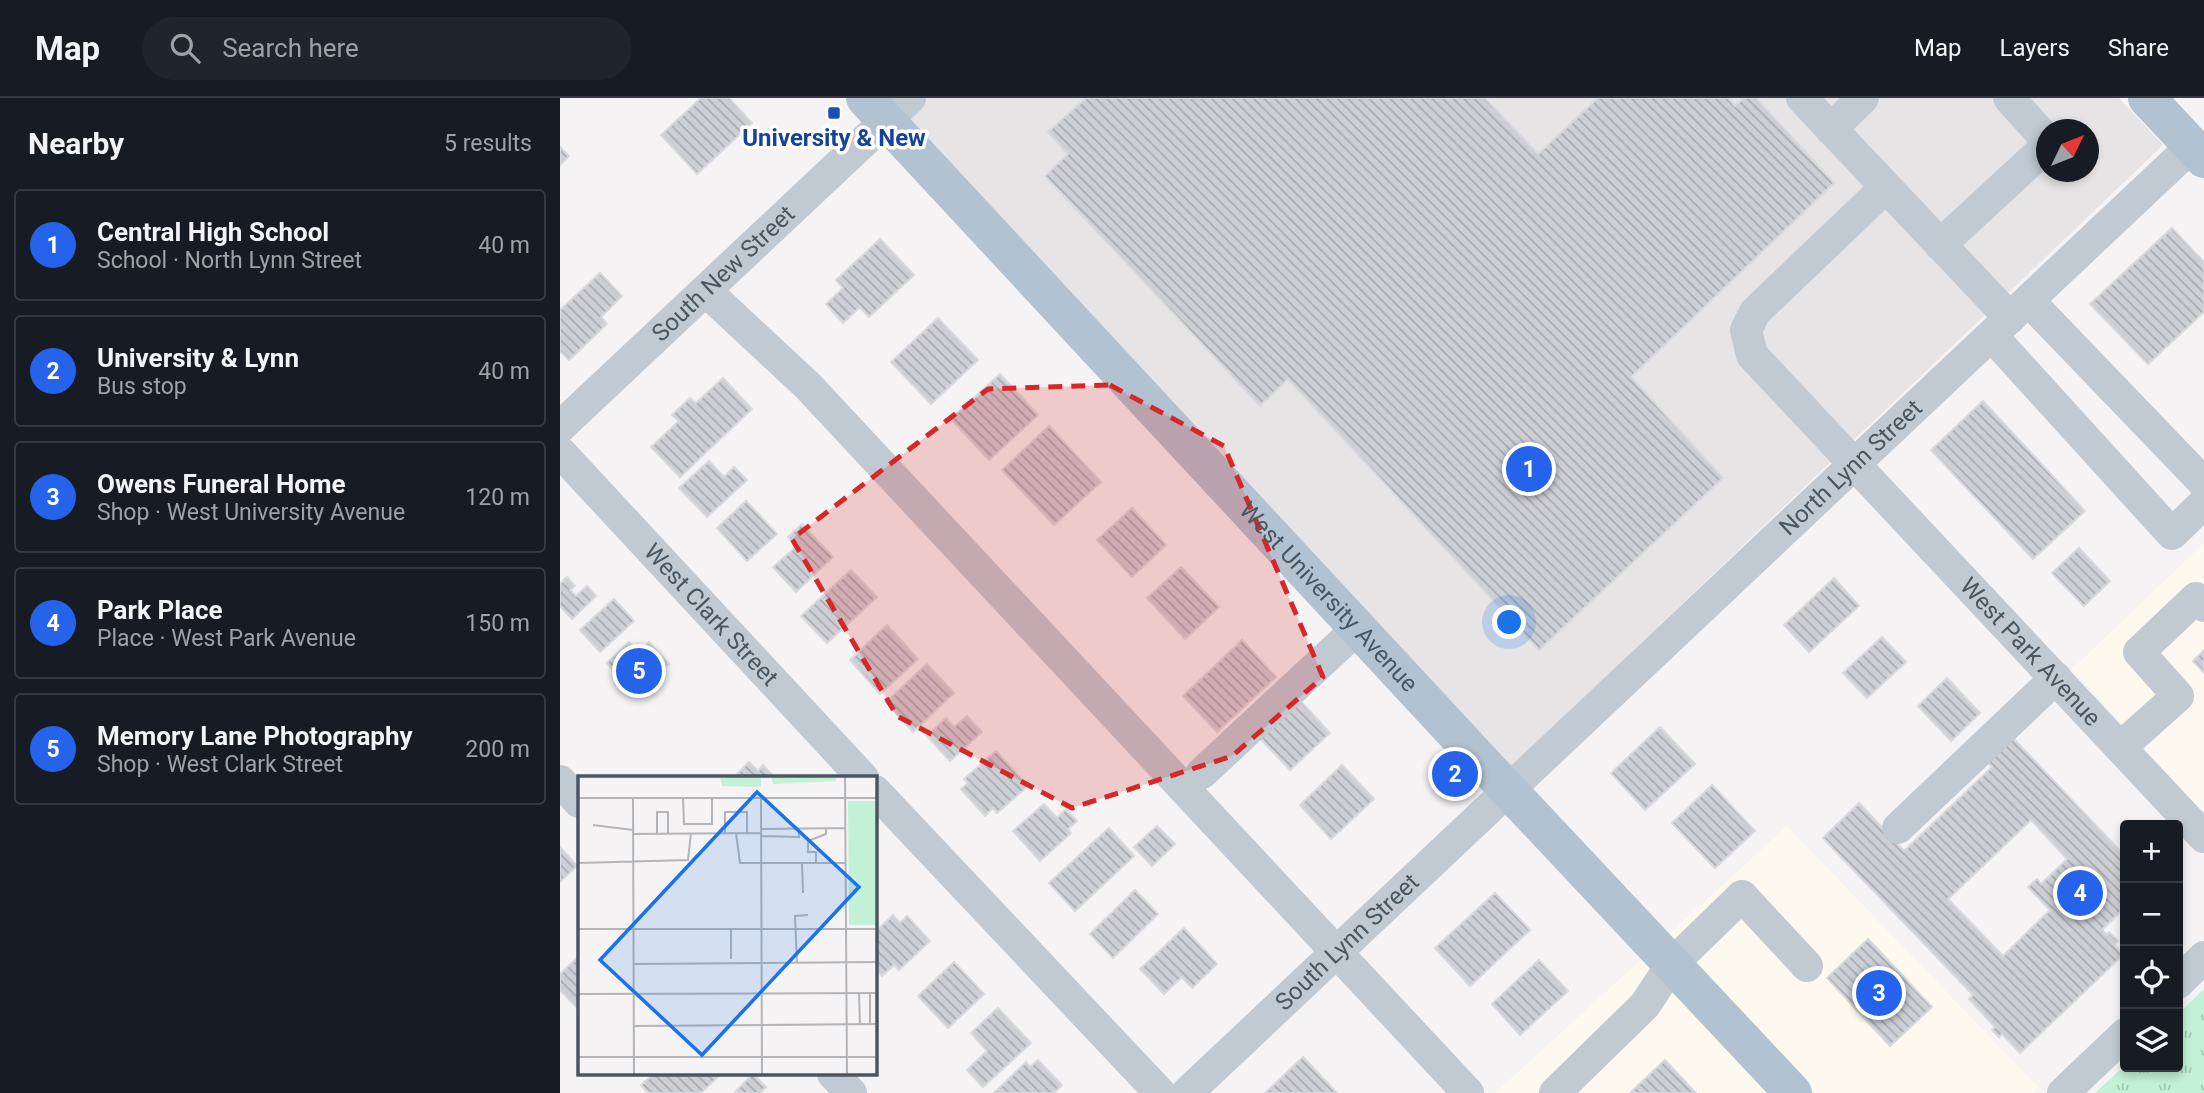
<!DOCTYPE html>
<meta charset="utf-8">
<style>
:root{--surface:#171b24;--page:#20242c;--text:#f1f3f6;--muted:#9ea1a6;--line:#363941;--accent:#2563eb}
body{margin:0;font-family:Roboto,sans-serif;background:var(--page);color:var(--text)}
.controls{position:absolute;right:21px;bottom:21px;display:grid;overflow:hidden;border-radius:7px;box-shadow:0 4px 10px #0003}
.controls button{width:63px;height:63px;display:grid;place-items:center;padding:0;border:0;border-bottom:2px solid var(--line);background:var(--surface);color:var(--text);font:35px sans-serif}
.compass{position:absolute;left:1476px;top:21px;width:63px;height:63px;border-radius:50%;background:var(--surface);box-shadow:0 4px 10px #0003;rotate:47deg}
.you{position:absolute;left:950px;top:525px;width:24px;height:24px;margin:-18px;border:5px solid #fff;border-radius:50%;background:#1a73e8;box-shadow:0 0 0 10px #1a73e833}
.badge{display:grid;place-items:center;width:46px;height:46px;border-radius:50%;background:var(--accent);color:#fff;font-size:23px;font-weight:700}
.pin{position:absolute;translate:-50% -50%;border:4px solid #fff;box-shadow:0 2px 7px #0006}
.list{margin:0;padding:0;list-style:none}
h2{display:flex;justify-content:space-between;align-items:center;height:91px;margin:0;padding:0 28px;font-size:30px}
h2 small{font-size:23px;font-weight:400;color:var(--muted)}
.list li{display:grid;grid-template-columns:46px 1fr auto;gap:21px;align-items:center;box-sizing:border-box;height:112px;margin:0 14px 14px;padding:0 14px;border:2px solid var(--line);border-radius:7px}
.list b{display:block;font-size:26px;white-space:nowrap}
.list p{margin:0;font-size:23px;white-space:nowrap;color:var(--muted)}
.list em{font-size:23px;font-style:normal;color:var(--muted)}
.icon{flex:none;width:38px;height:38px;fill:none;stroke:currentColor;stroke-width:2;stroke-linecap:round;stroke-linejoin:round}
.map{position:relative;flex:none;width:1644px;height:995px;overflow:hidden}
header{display:flex;align-items:center;gap:42px;box-sizing:border-box;height:98px;padding:0 35px;background:var(--surface);border-bottom:2px solid var(--line)}
header strong{font-size:33px}
nav{display:flex;gap:38px;margin-inline-start:auto;font-size:24px}
.search{width:490px;height:63px;background:var(--page);display:flex;align-items:center;gap:18px;box-sizing:border-box;padding:0 24px;border-radius:38px;color:var(--muted);font-size:26px}
main{display:flex}
aside{flex:1;background:var(--surface)}
.map>svg:first-child{display:block}
</style>
<header>
<strong>Map</strong>
<div class="search"><svg class="icon" aria-label="search" viewBox="0 0 24 24"><circle cx="10" cy="10" r="6"/><path d="M15 15l6 6"/></svg>Search here</div>
<nav><a>Map</a><a>Layers</a><a>Share</a></nav>
</header>
<main>
<aside>
<h2>Nearby<small>5 results</small></h2>
<ul class="list">
<li><span class="badge">1</span><div><b>Central High School</b><p>School · North Lynn Street</p></div><em>40 m</em></li>
<li><span class="badge">2</span><div><b>University &amp; Lynn</b><p>Bus stop</p></div><em>40 m</em></li>
<li><span class="badge">3</span><div><b>Owens Funeral Home</b><p>Shop · West University Avenue</p></div><em>120 m</em></li>
<li><span class="badge">4</span><div><b>Park Place</b><p>Place · West Park Avenue</p></div><em>150 m</em></li>
<li><span class="badge">5</span><div><b>Memory Lane Photography</b><p>Shop · West Clark Street</p></div><em>200 m</em></li>
</ul>
</aside>
<div class="map">
<svg width="1644" height="995" viewBox="0 0 1644 995">
<defs>
<pattern id="grass-tufts" width="24" height="20" patternUnits="userSpaceOnUse" patternTransform="scale(1.75)"><rect width="24" height="20" fill="#c3f1d5"/><path d="M3 7l-1-3M5 7V3M7 7l1-3M15 17l-1-3M17 17v-4M19 17l1-3" fill="none" stroke="#a0c6b0"/></pattern>
<pattern id="building-back-hatch" width="6" height="6" patternUnits="userSpaceOnUse" patternTransform="scale(1.75)"><rect width="6" height="6" fill="#cdcfd5"/><path d="M-1 5l2 2M0 0l6 6M5-1l2 2" fill="none" stroke="#a8abb0"/></pattern>
</defs>
<rect width="100%" height="100%" fill="#f5f3f3"/>
<path fill="#fdf9ef" d="M1644,445V715L1512,571Z
M1227,728L1478,989L1472,995H935Z"/>
<path fill="#e6e4e5" fill-rule="evenodd" d="M363,0H1559L1603,47L952,668L343,19ZM1486,32H1528V74H1486Z"/>
<path fill="url(#grass-tufts)" d="M1644,891V995H1535L1565,967V969H1618V916Z"/>
<path fill="url(#building-back-hatch)" stroke="#d7d9de" stroke-width="2" fill-rule="evenodd" d="M141,0H169L192,25L137,76L101,37Z
M526,0H925L978,56L1038,0H1168L1175,8L1184,0H1196L1274,85L1071,279L1163,380L979,552L728,281L700,308L485,78L508,56L488,34Z
M0,49L9,58L0,67Z
M1612,130L1644,164V214L1588,266L1530,206Z
M320,141L354,177L309,219L300,209L283,225L266,206L283,190L276,182Z
M40,175L62,198L41,219L47,226L9,262L0,253V212Z
M378,220L418,262L371,306L331,264Z
M440,276L478,317L429,362L391,321Z
M163,280L192,311L120,379L91,349L119,323L112,317L130,300L136,305Z
M1423,303L1525,413L1473,461L1371,352Z
M489,328L541,384L494,427L442,372Z
M149,363L164,379L174,369L187,382L147,419L119,390Z
M186,403L217,436L187,463L157,430Z
M572,410L606,447L572,479L537,442Z
M242,426L273,459L236,494L213,469L237,448L228,439Z
M1519,450L1550,483L1524,508L1492,475Z
M621,469L659,509L625,541L587,500Z
M291,472L317,499L267,545L241,518Z
M7,479L15,488L10,492L16,498L27,488L36,498L12,521L0,508V486Z
M1274,480L1299,508L1249,554L1224,527Z
M54,501L74,523L40,554L20,532Z
M327,527L358,561L320,596L290,562Z
M1322,539L1346,564L1307,600L1283,575Z
M682,542L716,579L657,634L623,598Z
M69,544L74,550L78,546L82,551L89,544L109,566L102,571L105,574L78,599L47,565Z
M1644,552V575L1633,563Z
M367,566L394,595L353,634L326,604Z
M1387,580L1420,615L1391,643L1358,608Z
M736,598L770,635L730,672L696,636Z
M407,618L422,634L390,663L367,638L386,620L394,629Z
M1100,629L1135,666L1085,712L1051,675Z
M1453,640L1565,758V809L1542,832L1547,837L1549,834L1558,843L1554,847L1563,857L1460,955L1442,936L1439,939L1432,932L1435,929L1409,901L1413,897L1263,740L1299,705L1344,753L1432,669L1427,664ZM1471,722L1507,761L1481,786L1477,781L1468,789L1490,812L1443,858L1388,801Z
M436,653L468,688L437,715L433,710L425,718L401,691L408,685L404,681Z
M189,664L198,673L203,667L215,680H173Z
M782,667L814,701L771,741L740,707Z
M1152,687L1195,733L1155,770L1112,725Z
M484,706L497,720L506,711L517,723L508,731L511,735L480,763L453,733Z
M597,728L615,746L592,768L574,749Z
M549,730L574,758L515,813L489,785Z
M0,749L17,768L0,784Z
M575,792L598,816L553,860L530,836Z
M935,795L970,832L910,888L875,850Z
M333,817L340,825L347,818L370,843L339,872L334,867L322,878L315,870V834Z
M624,830L657,866L632,890L622,879L604,896L580,871Z
M1308,841L1372,909L1330,948L1267,880Z
M17,860L19,862V912L0,892V876Z
M979,862L1008,893L960,937L932,906Z
M394,864L424,896L388,930L358,898Z
M438,910L471,945L423,989L407,972L427,953L411,935Z
M743,959L777,995H705Z
M478,962L502,987L494,995H434L466,964L470,969Z
M1105,962L1136,995H1070Z
M94,976H159L160,977L141,995H88L81,987Z
M193,976L206,989L200,995H177L175,994Z"/>
<g fill="none" stroke-linecap="round" stroke-linejoin="round">
<g stroke="#c1cad2" stroke-width="32">
<path d="M1242,0L1450,220"/>
<path d="M1449,0L1486,41"/>
<path d="M1271,31L1303,0"/>
<path id="s1" d="M1326,89L1195,214L1186,232L1192,257L1644,739"/>
<path d="M1380,147L1486,49"/>
<path d="M146,193L248,288L908,995"/>
<path d="M1469,203L1644,385"/>
<path d="M1432,238L1612,436L1644,405"/>
<path id="s2" d="M0,329L350,0"/>
<path id="s3" d="M0,354L303,680"/>
<path d="M1561,649L1618,598L1579,554L1636,500L1644,508"/>
<path d="M642,675L798,530"/>
<path d="M0,683L19,704"/>
<path d="M315,693L600,995"/>
<path d="M1338,730L1496,580"/>
<path d="M1618,885L1644,859"/>
<path d="M273,976L291,995"/>
<path id="s4" d="M627,995L1632,48"/>
<path d="M995,995L1085,907L1112,866L1182,798L1247,868"/>
<path d="M1503,995L1565,936"/>
</g>
<g stroke="#b3c2d1" stroke-width="38">
<path id="s5" d="M305,0L920,662L1233,995"/>
<path d="M1587,0L1644,61"/>
</g>
</g>
<path fill="#d62828" fill-opacity="0.2" stroke="#d62828" stroke-width="5" stroke-dasharray="14 9" stroke-linejoin="round" d="M550,287L664,348L763,579L672,658L512,710L337,618L232,441L428,291Z"/>
<rect fill="#1a4fb4" stroke="#fff" stroke-width="2.5" x="267" y="8" width="14" height="14" rx="3.5"/>
<g text-anchor="middle" dominant-baseline="central" stroke-width="7" stroke-linejoin="round" paint-order="stroke">
<g font-size="24" font-weight="bold" fill="#164399" stroke="#fff">
<text x="274" y="40">University &amp; New</text>
</g>
<g font-size="24" fill="#4a5661" stroke="#fff">
<text stroke="none"><textPath href="#s2" startOffset="224">South New Street</textPath></text>
<text stroke="none"><textPath href="#s4" startOffset="912">North Lynn Street</textPath></text>
<text stroke="none"><textPath href="#s5" startOffset="681">West University Avenue</textPath></text>
<text stroke="none"><textPath href="#s3" startOffset="222">West Clark Street</textPath></text>
<text stroke="none"><textPath href="#s1" startOffset="634">West Park Avenue</textPath></text>
<text stroke="none"><textPath href="#s4" startOffset="220">South Lynn Street</textPath></text>
</g>
</g>
<g transform="translate(18 678)">
<rect width="299" height="299" fill="#f5f3f3"/>
<path d="M270,25H299V149H271Z" fill="#c3f1d5"/>
<path d="M142,0H183V11L144,10ZM193,0H258V5L195,8Z" fill="#c3f1d5"/>
<path fill="none" stroke="#b1b4b9" stroke-width="2" d="M267,0L269,299M0,22H300M55,22L56,299M105,22L106,48H134V22M183,22L184,299M15,49L55,54M183,53L267,52M147,57V36H169V57M158,57L162,87H267M55,58L183,57M79,58V36H90V57M183,60L221,61V53M0,87L110,84L113,57M224,87L225,117M238,87V76H230V65L248,58V52M0,153H300M153,153V183M219,186L217,140L230,139M56,188L300,186M281,217L282,248M292,217V248M0,218L300,217M56,250L300,248M0,281H300"/>
<path fill="#1a73e8" fill-opacity="0.15" stroke="#1a73e8" stroke-width="3.5" d="M179,16L281,111L124,279L22,184Z"/>
<rect width="299" height="299" fill="none" stroke="#4a5661" stroke-width="3.5"/>
</g>
</svg>
<div class="controls">
<button>+</button>
<button>−</button>
<button><svg class="icon" aria-label="locate" viewBox="0 0 24 24"><circle cx="12" cy="12" r="6"/><path d="M12 2v4M12 18v4M2 12h4M18 12h4"/></svg></button>
<button><svg class="icon" aria-label="layers" viewBox="0 0 24 24"><path d="M12 4l9 5-9 5-9-5zM3 14l9 5 9-5"/></svg></button>
</div>
<svg class="compass" viewBox="-18 -18 36 36"><path d="M0-13l5 13h-10z" fill="#e53935"/><path d="M0 13l5-13h-10z" fill="#9ea1a6"/></svg>
<div class="you"></div>
<div class="pin badge" style="left:969px;top:371px">1</div>
<div class="pin badge" style="left:895px;top:676px">2</div>
<div class="pin badge" style="left:1319px;top:895px">3</div>
<div class="pin badge" style="left:1520px;top:795px">4</div>
<div class="pin badge" style="left:79px;top:573px">5</div>
</div>
</main>
